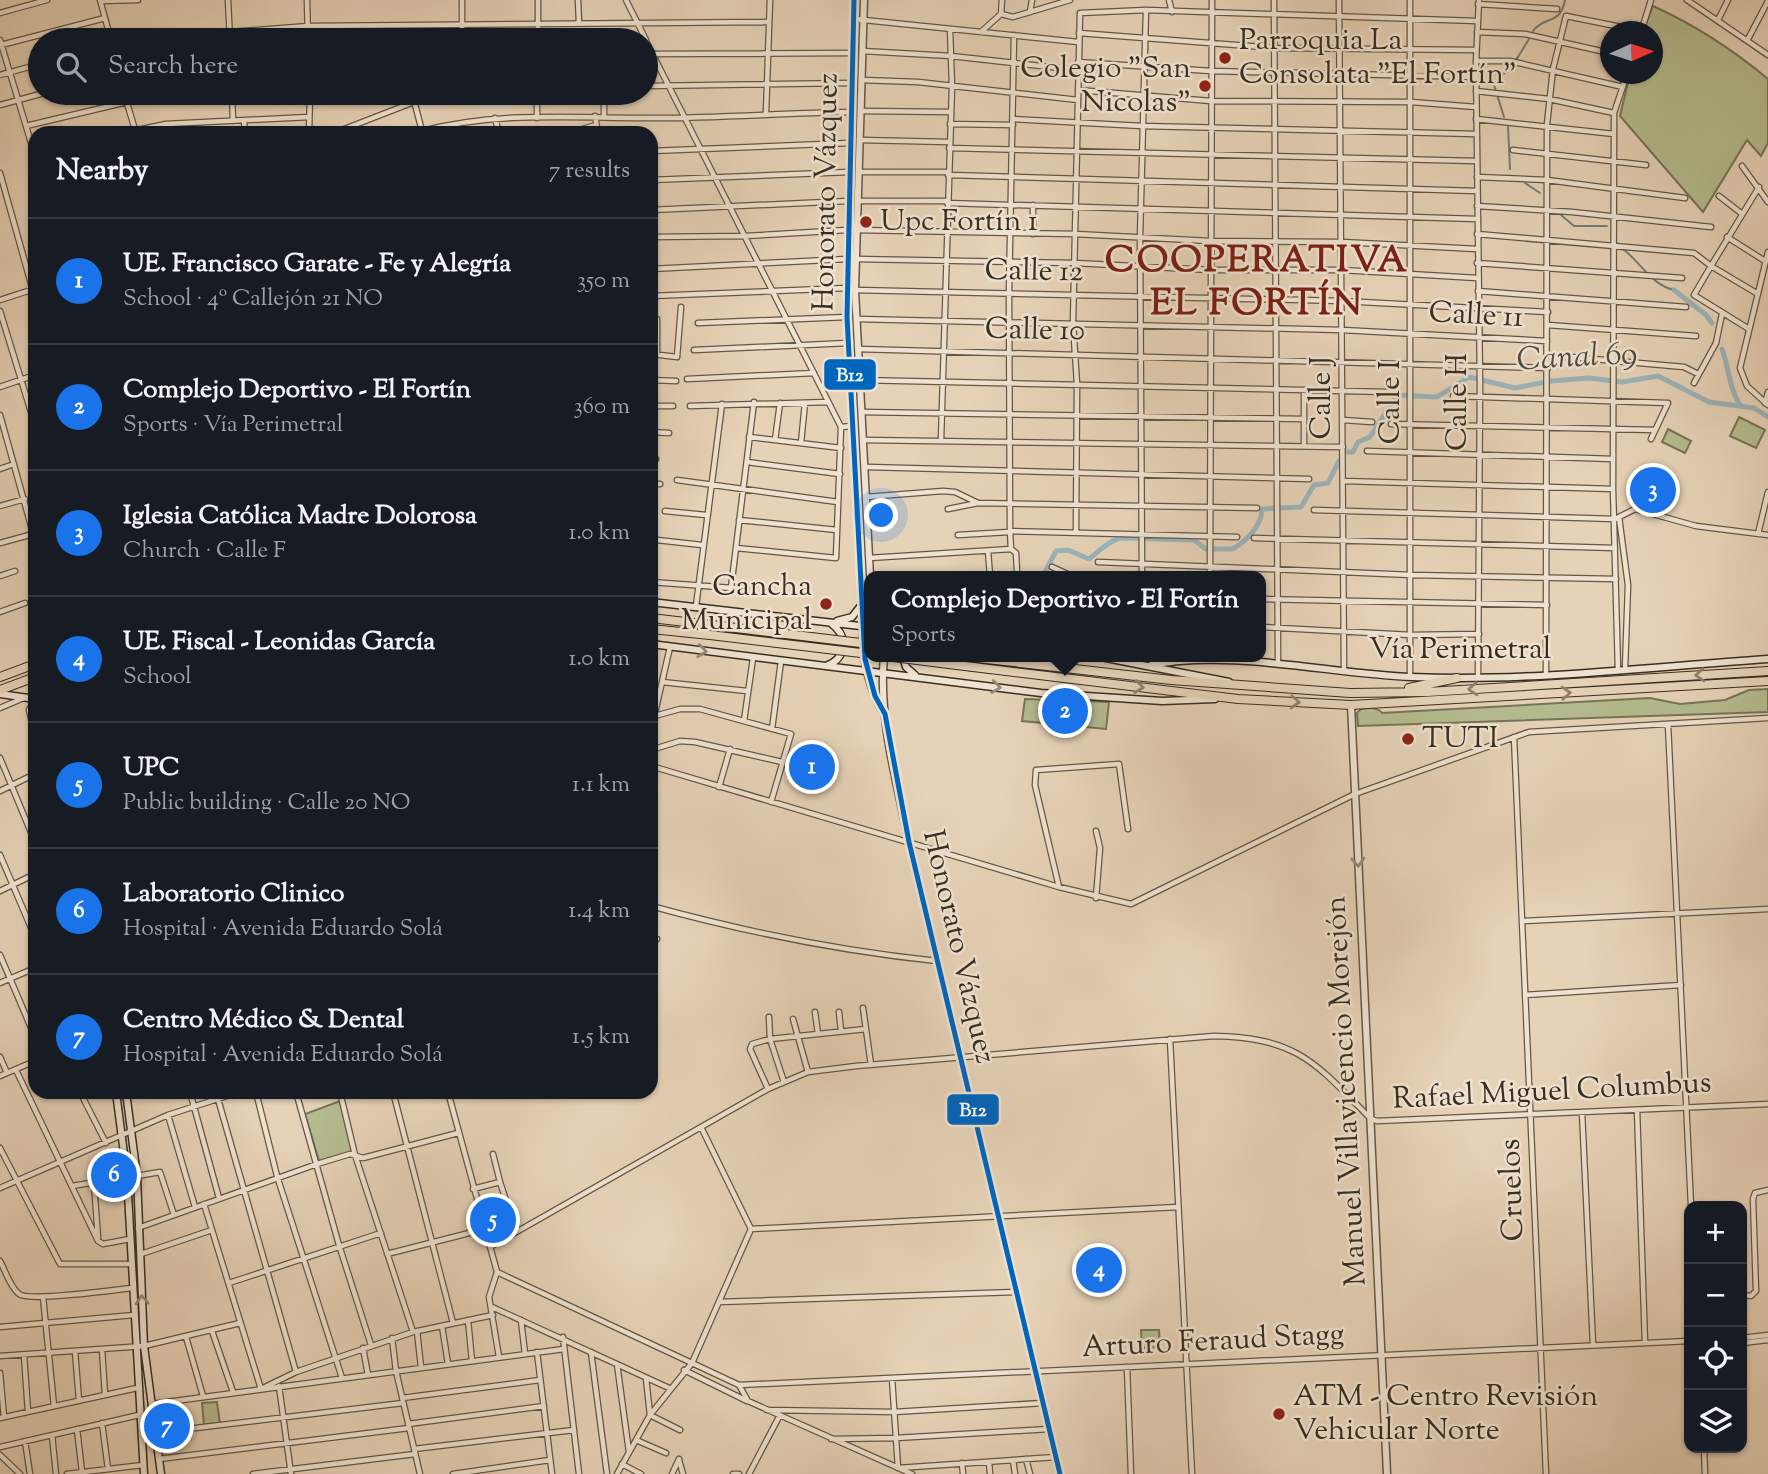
<!DOCTYPE html>
<meta charset="utf-8">
<style>
:root{--surface:#171b24;--page:#242831;--text:#f1f3f6;--muted:#9ea1a6;--line:#363941;--accent:#1a73e8}
body{margin:0;font-family:"Sorts Mill Goudy",serif;background:var(--page);color:var(--text)}
.controls{position:absolute;right:21px;bottom:21px;display:grid;overflow:hidden;border-radius:14px;box-shadow:0 2px 5px #0004}
.controls button{width:63px;height:63px;display:grid;place-items:center;padding:0;border:0;border-bottom:2px solid var(--line);background:var(--surface);color:var(--text);font:35px sans-serif}
.compass{position:absolute;left:1600px;top:21px;width:63px;height:63px;border-radius:50%;background:var(--surface);box-shadow:0 2px 5px #0004;rotate:87deg}
.you{position:absolute;left:882px;top:516px;width:24px;height:24px;margin:-18px;border:5px solid #fff;border-radius:50%;background:#1a73e8;box-shadow:0 0 0 10px #1a73e833}
.badge{display:grid;place-items:center;width:46px;height:46px;border-radius:50%;background:var(--accent);color:#fff;font-size:23px;font-weight:700}
.pin{position:absolute;translate:-50% -50%;border:4px solid #fff;box-shadow:0 2px 7px #0006}
.popup{position:absolute;left:864px;top:571px;width:402px;height:91px;box-sizing:border-box;display:grid;place-content:center;border-radius:14px;background:var(--surface);filter:drop-shadow(0 2px 5px #0005);font-size:23px;white-space:nowrap;color:var(--muted)}
.popup b{font-size:26px;color:var(--text)}
.popup::after{content:'';position:absolute;left:50%;top:100%;margin-left:-14px;border:14px solid transparent;border-top-color:var(--surface)}
.list{margin:0;padding:0;list-style:none}
h2{display:flex;justify-content:space-between;align-items:center;height:91px;margin:0;padding:0 28px;font-size:30px}
h2 small{font-size:23px;font-weight:400;color:var(--muted)}
.list li{display:grid;grid-template-columns:46px 1fr auto;gap:21px;align-items:center;box-sizing:border-box;height:126px;padding:0 28px;border-top:2px solid var(--line)}
.list b{display:block;font-size:26px;white-space:nowrap}
.list p{margin:0;font-size:23px;white-space:nowrap;color:var(--muted)}
.list em{font-size:23px;font-style:normal;color:var(--muted)}
.icon{flex:none;width:38px;height:38px;fill:none;stroke:currentColor;stroke-width:2;stroke-linecap:round;stroke-linejoin:round}
.map{position:relative;flex:none;width:1768px;height:1474px;overflow:hidden}
.search{position:absolute;background:var(--surface);box-shadow:0 2px 5px #0004;left:28px;top:28px;width:630px;height:77px;display:flex;align-items:center;gap:18px;box-sizing:border-box;padding:0 24px;border-radius:38px;color:var(--muted);font-size:26px}
.panel{position:absolute;background:var(--surface);box-shadow:0 2px 5px #0004;left:28px;top:126px;width:630px;height:973px;border-radius:21px}
.map>svg:first-child{display:block}
</style>
<div class="map">
<svg width="1768" height="1474" viewBox="0 0 1768 1474">
<rect width="100%" height="100%" fill="#e6d2b7"/>
<filter id="stains"><feTurbulence type="fractalNoise" baseFrequency=".00286" numOctaves="4"/><feColorMatrix values="0 0 0 0 .2 0 0 0 0 .09 0 0 0 0 .02 0 0 0 .5 -.17"/></filter>
<radialGradient id="worn" r=".72"><stop offset=".6" stop-color="#630" stop-opacity="0"/><stop offset="1" stop-color="#630" stop-opacity=".3"/></radialGradient>
<path fill="#b4bc8f" stroke="#767558" stroke-width="2" d="M1653,6C1695,25 1732,49 1768,79V143L1761,156L1747,140L1703,212L1620,116L1630,74H1652V32L1643,31Z
M1739,417L1765,430L1756,448L1730,436Z
M1668,429L1691,441L1685,453L1662,442Z
M1768,689V712L1358,726L1357,713C1362,706 1378,707 1382,713L1650,698L1680,704L1725,700L1749,690Z
M1025,699L1109,702L1106,729L1022,721Z
M340,1101L352,1152L319,1161L305,1114Z
M1141,1330H1159L1160,1347L1142,1348Z
M217,1402L220,1424L204,1425L202,1403Z"/>
<g fill="none" stroke-linecap="round" stroke-linejoin="round">
<path stroke="#747e7d" stroke-width="2" d="M1533,31C1545,15 1560,26 1565,0
M1504,117L1494,85L1518,57L1529,39
M1508,126L1510,169
M1525,183L1540,193
M1561,215L1574,226H1607
M1623,249C1641,263 1652,285 1674,290"/>
<path stroke="#9cb4bb" stroke-width="5" d="M1674,290L1706,315L1712,323
M1722,349C1729,368 1729,388 1740,405
M1347,452H1353L1358,442L1370,437L1397,395L1437,397L1469,377L1515,388L1551,381L1589,378L1622,382L1658,376L1709,402L1754,408L1768,417
M1043,576L1056,551L1068,550L1089,559C1099,551 1110,540 1121,538L1194,540L1206,549H1232C1246,542 1262,525 1262,509L1301,507L1314,485L1328,483L1339,461"/>
<defs>
<path id="minor" d="M100,0L111,40
M228,0L230,40
M307,0L308,40
M578,0L579,23
M626,0L646,40
M1169,0L1172,12
M1274,0L1278,663
M1339,0L1344,671
M1410,0V677
M1687,0L1768,55
M101,1L138,0
M1478,4L1557,9
M1030,12L1032,0
M0,13L47,0
M1001,14L1013,17L1070,0
M1001,14L1002,0
M854,19L1078,42
M1718,20L1728,0
M109,32H230L308,26L769,22
M981,32L1001,14
M1477,32L1525,34L1610,53
M1641,32L1651,0
M1079,33L1274,48L1476,50
M1014,35L1009,292L1010,531L1011,549L1016,553L1017,572
M1748,39L1768,1
M0,40L35,156
M462,40V0
M538,40V0
M646,41L837,419L841,427L852,426
M1,45L105,18
M862,51L951,56L1078,70
M646,54L853,53
M1476,61H1510L1623,87
M1078,62L1211,71L1476,77
M0,75L40,64
M861,80L918,82L1078,100
M646,86L852,83
M1078,90L1211,101L1411,102L1476,107
M1476,91L1549,99L1614,113
M124,93L136,133
M232,93L233,121
M412,93L422,131C497,111 575,118 652,118C718,118 785,113 851,112
M604,93V116
M0,105L44,93
M861,111L950,112
M766,113L770,0
M595,116L598,133
M495,118L499,133
M537,118V93
M1013,119L1142,126L1476,134
M1476,119L1614,134
M244,121L245,133
M166,124L169,133
M950,124L1013,125
M26,126L127,102
M123,133L166,124L309,117
M309,133L310,93
M334,133L414,102
M569,133L596,125
M860,140L949,142
M949,148L1476,161
M1513,150L1646,165
M651,151L850,143
M1742,166L1768,202
M859,172H948
M0,173L35,298
M948,175L1477,191
M1477,177L1547,180L1685,198
M651,180L849,172
M1719,196L1741,213
M858,201H947
M947,203L1477,219
M1477,206L1572,212L1711,227
M651,210L848,201
M856,230L1075,234L1210,241L1342,242L1477,249
M1033,234V205
M1477,234L1694,253L1711,266L1694,295L1749,329
M651,237L745,236L847,230
M1727,237L1765,261
M1768,252L1740,368L1747,386L1768,405
M856,259L1075,263L1210,270H1342L1477,278
M1477,263L1682,278
M651,269L847,259
M855,290L1342,301L1548,312
M1478,291L1686,307
M1758,294L1711,266L1759,187
M651,296L847,288
M0,300L34,289
M0,311L35,425
M857,319L1342,330L1547,341
M698,323L847,317
M1548,325L1696,336
M858,349L1548,368
M694,350L848,343
M651,354L677,357L681,307
M657,354V319
M1548,355L1684,367L1698,374
M687,379L814,373
M651,380L676,381
M859,380L1388,392
M1694,383L1716,343L1722,314
M0,387L35,375
M1453,396L1668,403L1651,439
M1765,403L1768,392
M651,406H673
M690,406L828,402
M861,412L1304,419
M0,415L35,540
M1343,420L1372,422
M1391,424L1655,430
M651,432L669,433
M749,437L841,448
M775,440L780,403
M863,440L1343,447
M941,440L952,86L950,29
M801,443L805,403
M1304,446V390
M1367,451L1613,459
M651,459H656
M747,462L840,474
M867,467L1309,479
M0,469L14,464
M677,480L838,502
M1344,481L1613,489
M651,484H660
M866,497L943,491L955,492L978,503L1257,508
M0,506L25,499
M948,509L978,503
M651,510H653
M1314,510L1615,519L1635,509L1696,526L1768,535
M665,511L706,515
M1619,517L1628,585L1625,669
M739,520L837,530
M1010,531L1237,537
M1076,532L1077,384L1073,323L1080,13L1146,10L1477,21
M1758,534L1768,492
M958,535L1009,532
M1254,538L1615,548
M657,540L702,545
M0,543L33,534
M736,548L836,558L841,427
M988,551L990,576
M869,558L1011,549
M1098,562L1412,575L1616,579
M1052,567L1072,576
M0,576L15,571
M1142,576L1140,238L1146,10
M1210,576L1212,0
M651,582L746,589
M731,588L754,402
M1261,599L1547,605
M696,606L722,404
M0,612L25,603
M1261,627L1411,635L1479,634
M1618,670L1613,489L1614,125V113L1627,74
M1546,674L1547,124L1553,69L1566,16L1641,31
M1478,678L1480,385L1476,62L1479,0
M662,682L747,691
M35,699L29,710L35,735
M0,708L26,697
M651,717L680,709H700L791,734L771,802
M654,717L670,647
M744,721L753,658
M1668,724L1691,1206
M772,729L781,661
M1514,737L1546,1474
M651,750L680,741L695,742L782,762
M0,758L35,842
M651,766L1059,887L1131,904L1355,794L1529,732L1768,718
M719,787L730,749
M0,791L35,774
M0,855L35,937
M1059,887L1035,785L1036,770L1119,764L1128,829
M0,891L35,874
M1096,898L1100,848L1096,831
M651,906C746,932 840,951 937,961
M1522,921L1768,909
M651,938L657,939
M0,955L35,1037
M0,983L35,968
M1525,995L1681,985
M863,1008L871,1065
M815,1012L818,1034
M839,1012L841,1031
M769,1017L770,1039L784,1082
M793,1019L808,1072
M1170,1039L1192,1474
M0,1057L7,1073
M16,1070L98,1241L103,1244L130,1239
M0,1076L35,1061
M768,1089L750,1049L752,1044L770,1039L866,1029
M80,1092L106,1143
M190,1092L219,1198
M256,1092L277,1176L342,1378
M296,1092L339,1245L371,1345
M340,1092L355,1155L413,1332
M393,1092L453,1323
M448,1092L497,1272
M1637,1110L1645,1343
M1582,1112L1593,1345
M168,1115L195,1207
M0,1148L60,1264H131
M137,1176L160,1172L174,1215
M500,1182L510,1213
M94,1183L98,1238
M72,1186L127,1177
M0,1188L168,1115L239,1092
M473,1189L500,1182L493,1154
M204,1204L261,1389L296,1372L218,1099
M138,1228L317,1164L350,1154L363,1158L458,1133
M751,1229L1178,1207
M490,1247L768,1089L808,1072L856,1066L1214,1036C1299,1038 1315,1063 1371,1119L1377,1121L1768,1104
M141,1254L212,1230
M387,1254L485,1229
M0,1261C5,1270 10,1287 19,1294C29,1302 114,1290 132,1288
M497,1272L739,1385L1689,1341
M497,1272L489,1297L499,1357
M229,1283L381,1233
M1742,1295L1751,1296L1756,1291L1753,1199L1755,1193L1768,1190
M43,1297L54,1406
M719,1302L1016,1292
M492,1307L669,1388
M468,1320L472,1361
M521,1320L525,1354
M442,1326L448,1364
M0,1327L134,1315
M212,1331L233,1392
M417,1331L421,1367
M186,1337L203,1396
M563,1337L579,1474
M392,1338L396,1371L420,1474
M1742,1338L1768,1335
M1742,1343L1768,1340
M363,1348L368,1375
M102,1349L105,1395
M75,1351L79,1401
M537,1352L552,1474
M591,1352L607,1474
M24,1355L28,1412
M0,1356L144,1346L240,1323
M617,1364L629,1452
M1127,1367L1131,1474
M684,1370L747,1401
M296,1372L413,1332L493,1315
M0,1373L4,1417
M646,1378L650,1415L680,1430
M892,1378L898,1468L1056,1457
M739,1385L748,1401L912,1474
M279,1386L291,1474
M402,1398L540,1380
M152,1404L564,1349
M767,1410L894,1412L1043,1403
M0,1418L137,1388
M102,1423L108,1469
M408,1424L544,1406
M77,1429L82,1472
M154,1433L403,1403
M52,1435L56,1474
M831,1439L896,1438L1049,1429
M636,1440L666,1453
M25,1441L30,1474
M0,1447L139,1415
M1704,1448L1705,1474
M414,1449L574,1430
M0,1455L20,1474
M159,1459L409,1428
M1026,1459L1030,1474
M679,1460L683,1474
M1013,1460L1015,1474
M989,1462L990,1474
M962,1463L963,1474
M622,1464L641,1474
M67,1474L143,1465
M253,1474L415,1454
M453,1474L550,1460
M617,1474L650,1415L692,1363L751,1229L701,1127
M672,1474L679,1459
M733,1474H739
M749,1474L780,1415"/>
<path id="tertiary" d="M854,0L847,317L865,626C858,648 871,696 885,714
M864,0L855,290L870,576
M884,657C878,718 897,782 909,842L1060,1474
M1351,705L1387,1474"/>
<path id="secondary" d="M651,602L869,627
M837,621L852,617L863,603
M651,644L1041,693L1162,701L1215,699
M903,657L906,667L915,675
M1101,657L1229,682
M1151,665C1229,649 1332,674 1412,677C1530,682 1650,667 1768,659
M826,666C846,659 849,637 832,624
M0,694L35,699
M116,1092L127,1177L144,1474
M126,1092L137,1176L144,1346L161,1474"/>
<path id="trunk" d="M651,618L711,625
M651,629L710,635
M969,657L1171,680L1350,693L1427,692L1768,671
M973,667L1238,699L1351,705L1768,681
M0,677L35,664
M1409,688L1457,678
M0,690L35,677"/>
</defs>
<use href="#minor" stroke="#645746" stroke-width="7"/>
<use href="#tertiary" stroke="#645746" stroke-width="9"/>
<use href="#secondary" stroke="#382e21" stroke-width="9"/>
<use href="#trunk" stroke="#382e21" stroke-width="10"/>
<use href="#minor" stroke="#efe2d0" stroke-width="4.5"/>
<use href="#tertiary" stroke="#efe2d0" stroke-width="6"/>
<use href="#secondary" stroke="#efe2d0" stroke-width="6"/>
<use href="#trunk" stroke="#e6d2b7" stroke-width="8"/>
<defs>
<path id="trunk-bridge" d="M711,625L869,644
M710,635L869,654
M893,657L973,667"/>
</defs>
<use href="#trunk-bridge" stroke="#382e21" stroke-width="10" stroke-linecap="butt"/>
<use href="#trunk-bridge" stroke="#e6d2b7" stroke-width="8"/>
<defs>
<path id="bus-1" d="M854,0L847,317L865,659L875,696L885,714L909,842L1060,1474"/>
</defs>
<use href="#bus-1" stroke="#efe2d0" stroke-width="10"/>
<use href="#bus-1" stroke="#0065bd" stroke-width="5"/>
</g>
<defs><path id="oneway-chevron" d="M-2-3.5L2.5 0L-2 3.5" fill="none" stroke-width="1.6" stroke-linecap="round" stroke-linejoin="round" transform="scale(1.75)"/></defs>
<g stroke="#948878">
<use href="#oneway-chevron" transform="translate(702 651) rotate(7)"/>
<use href="#oneway-chevron" transform="translate(996 687) rotate(7)"/>
<use href="#oneway-chevron" transform="translate(1358 862) rotate(87)"/>
<use href="#oneway-chevron" transform="translate(142 1300) rotate(-93)"/>
</g>
<g stroke="#8f806c">
<use href="#oneway-chevron" transform="translate(1700 675) rotate(176)"/>
<use href="#oneway-chevron" transform="translate(1139 687) rotate(7)"/>
<use href="#oneway-chevron" transform="translate(1473 689) rotate(176)"/>
<use href="#oneway-chevron" transform="translate(1566 693) rotate(-3)"/>
<use href="#oneway-chevron" transform="translate(1295 702) rotate(3)"/>
</g>
<g fill="#8f2418" stroke="#efe2d0" stroke-width="2.5">
<circle cx="1225" cy="58" r="7"/>
<circle cx="1205" cy="86" r="7"/>
<circle cx="866" cy="222" r="7"/>
<circle cx="826" cy="604" r="7"/>
<circle cx="1408" cy="739" r="7"/>
<circle cx="1279" cy="1414" r="7"/>
</g>
<g text-anchor="middle" dominant-baseline="central" stroke-width="5" stroke-linejoin="round" paint-order="stroke">
<g font-size="30" fill="#382e21" stroke="#efe2d0" text-anchor="start">
<text x="1239" y="41">Parroquia La<tspan x="1239" dy="34">Consolata "El Fortín"</tspan></text>
<text x="1191" y="69" text-anchor="end">Colegio "San<tspan x="1191" dy="34">Nicolas"</tspan></text>
<text x="880" y="222">Upc Fortín 1</text>
<text x="812" y="587" text-anchor="end">Cancha<tspan x="812" dy="34">Municipal</tspan></text>
<text x="1422" y="739">TUTI</text>
<text x="1293" y="1397">ATM - Centro Revisión<tspan x="1293" dy="34">Vehicular Norte</tspan></text>
</g>
<g font-size="30" fill="#382e21" stroke="#efe2d0">
<text transform="translate(827 192) rotate(-89)">Honorato Vázquez</text>
<text transform="translate(1034 272) rotate(1)">Calle 12</text>
<text transform="translate(1476 316) rotate(3)">Calle 11</text>
<text transform="translate(1035 331) rotate(1)">Calle 10</text>
<text transform="translate(1322 398) rotate(-90)">Calle J</text>
<text transform="translate(1391 402) rotate(-90)">Calle I</text>
<text transform="translate(1458 402) rotate(-90)">Calle H</text>
<text x="1460" y="650">Vía Perimetral</text>
<text transform="translate(958 947) rotate(77)">Honorato Vázquez</text>
<text transform="translate(1347 1091) rotate(-93)">Manuel Villavicencio Morejón</text>
<text transform="translate(1552 1092) rotate(-3)">Rafael Miguel Columbus</text>
<text transform="translate(1513 1190) rotate(-92)">Cruelos</text>
<text transform="translate(1213 1342) rotate(-3)">Arturo Feraud Stagg</text>
</g>
<g font-size="32" font-style="italic" fill="#4c4940" stroke="#efe2d0">
<text transform="translate(1577 358) rotate(-3)">Canal 69</text>
</g>
<g font-size="37" font-weight="bold" letter-spacing="2" fill="#7a1f14" stroke="#efe2d0">
<text x="1257" y="262">COOPERATIVA<tspan x="1257" dy="43">EL FORTÍN</tspan></text>
</g>
</g>
<g stroke="#efe2d0" stroke-width="2.5">
<rect x="823" y="358" width="54" height="33" rx="7" fill="#0065bd"/>
<rect x="946" y="1093" width="54" height="33" rx="7" fill="#0065bd"/>
</g>
<g font-size="19" text-anchor="middle" font-weight="bold" fill="#fff">
<text x="850" y="381">B12</text>
<text x="973" y="1116">B12</text>
</g>
<rect width="100%" height="100%" filter="url(#stains)"/>
<rect width="100%" height="100%" fill="url(#worn)"/>
</svg>
<div class="controls">
<button>+</button>
<button>−</button>
<button><svg class="icon" aria-label="locate" viewBox="0 0 24 24"><circle cx="12" cy="12" r="6"/><path d="M12 2v4M12 18v4M2 12h4M18 12h4"/></svg></button>
<button><svg class="icon" aria-label="layers" viewBox="0 0 24 24"><path d="M12 4l9 5-9 5-9-5zM3 14l9 5 9-5"/></svg></button>
</div>
<svg class="compass" viewBox="-18 -18 36 36"><path d="M0-13l5 13h-10z" fill="#e53935"/><path d="M0 13l5-13h-10z" fill="#9ea1a6"/></svg>
<div class="you"></div>
<div class="pin badge" style="left:812px;top:767px">1</div>
<div class="pin badge" style="left:1065px;top:711px">2</div>
<div class="popup"><b>Complejo Deportivo - El Fortín</b>Sports</div>
<div class="pin badge" style="left:1653px;top:490px">3</div>
<div class="pin badge" style="left:1099px;top:1270px">4</div>
<div class="pin badge" style="left:493px;top:1220px">5</div>
<div class="pin badge" style="left:114px;top:1175px">6</div>
<div class="pin badge" style="left:167px;top:1426px">7</div>
<div class="search"><svg class="icon" aria-label="search" viewBox="0 0 24 24"><circle cx="10" cy="10" r="6"/><path d="M15 15l6 6"/></svg>Search here</div>
<section class="panel">
<h2>Nearby<small>7 results</small></h2>
<ul class="list">
<li><span class="badge">1</span><div><b>UE. Francisco Garate - Fe y Alegría</b><p>School · 4º Callejón 21 NO</p></div><em>350 m</em></li>
<li><span class="badge">2</span><div><b>Complejo Deportivo - El Fortín</b><p>Sports · Vía Perimetral</p></div><em>360 m</em></li>
<li><span class="badge">3</span><div><b>Iglesia Católica Madre Dolorosa</b><p>Church · Calle F</p></div><em>1.0 km</em></li>
<li><span class="badge">4</span><div><b>UE. Fiscal - Leonidas García</b><p>School</p></div><em>1.0 km</em></li>
<li><span class="badge">5</span><div><b>UPC</b><p>Public building · Calle 20 NO</p></div><em>1.1 km</em></li>
<li><span class="badge">6</span><div><b>Laboratorio Clinico</b><p>Hospital · Avenida Eduardo Solá</p></div><em>1.4 km</em></li>
<li><span class="badge">7</span><div><b>Centro Médico &amp; Dental</b><p>Hospital · Avenida Eduardo Solá</p></div><em>1.5 km</em></li>
</ul>
</section>
</div>
